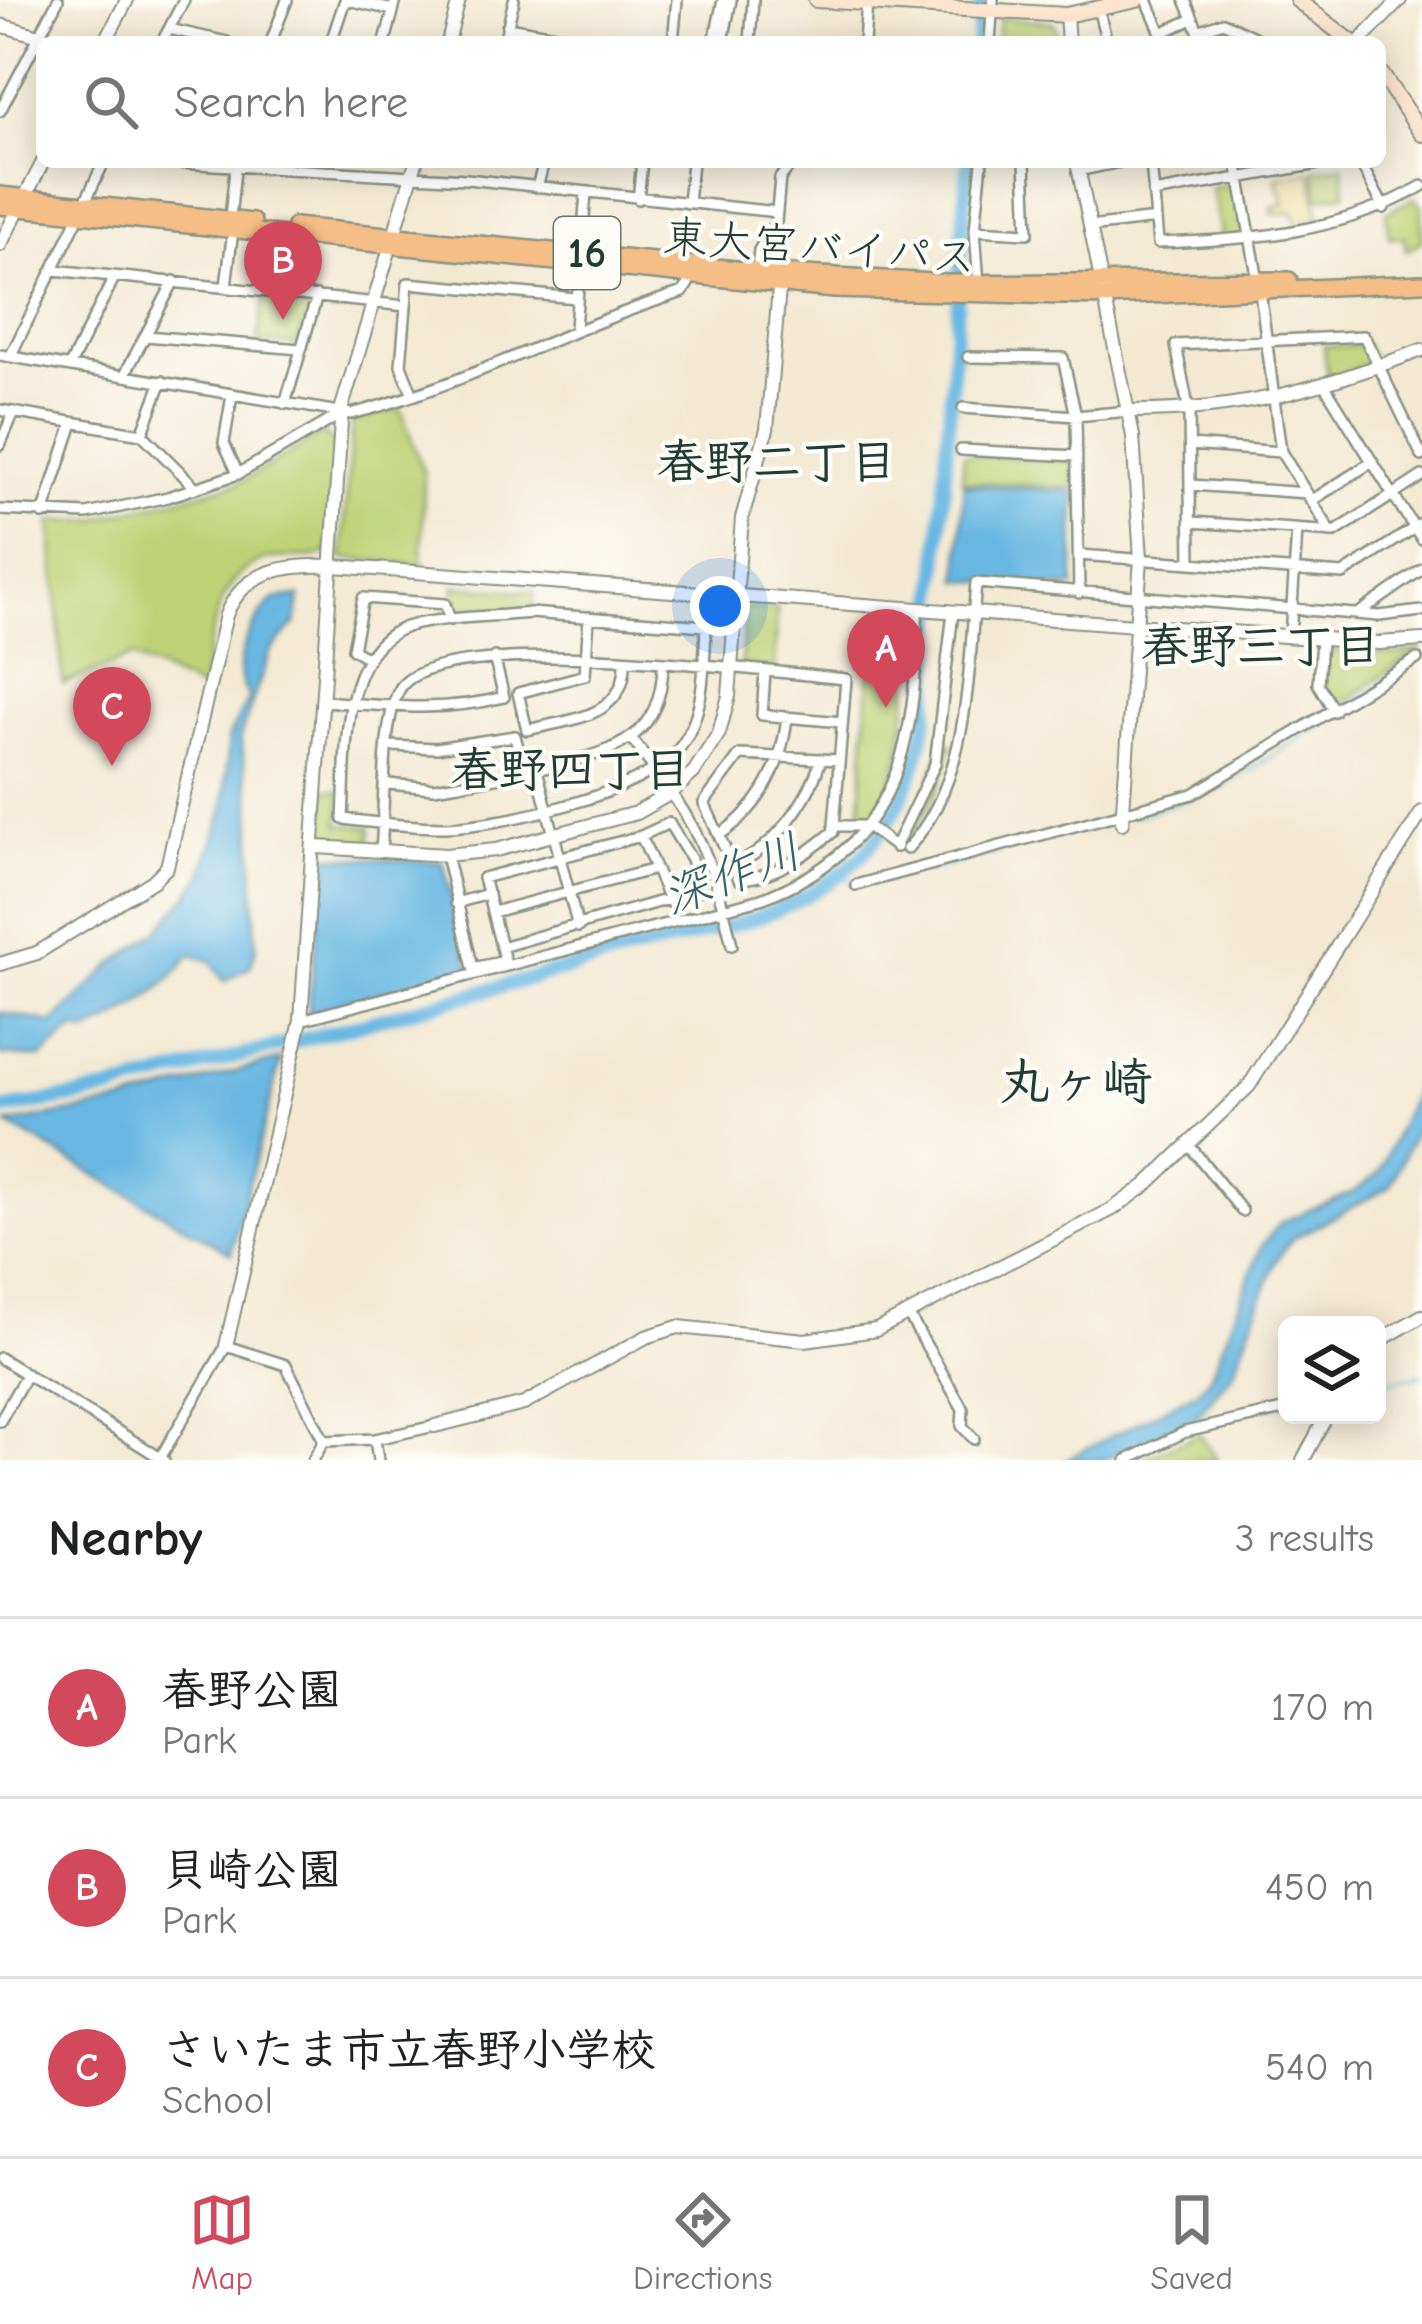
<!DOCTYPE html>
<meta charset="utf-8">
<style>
:root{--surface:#fff;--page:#f6f6f6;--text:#202124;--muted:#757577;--line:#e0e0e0;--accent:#d1495b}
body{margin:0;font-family:"Comic Neue","Klee One",sans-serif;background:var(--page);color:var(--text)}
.controls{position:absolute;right:36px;bottom:36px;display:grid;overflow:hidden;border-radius:18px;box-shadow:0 6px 30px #0003}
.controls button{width:108px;height:108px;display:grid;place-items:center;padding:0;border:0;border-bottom:3px solid var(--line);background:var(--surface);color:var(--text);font:60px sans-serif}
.you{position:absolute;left:720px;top:606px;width:42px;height:42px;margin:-30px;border:9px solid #fff;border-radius:50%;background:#1a73e8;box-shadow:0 0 0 18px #1a73e833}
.badge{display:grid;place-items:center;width:78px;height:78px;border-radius:50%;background:var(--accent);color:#fff;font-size:39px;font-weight:700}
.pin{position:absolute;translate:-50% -99px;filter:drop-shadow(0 3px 6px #0008)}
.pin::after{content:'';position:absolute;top:63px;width:42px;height:36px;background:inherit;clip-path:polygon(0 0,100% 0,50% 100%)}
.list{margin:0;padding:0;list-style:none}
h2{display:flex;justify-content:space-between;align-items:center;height:156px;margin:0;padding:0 48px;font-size:51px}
h2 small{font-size:39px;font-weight:400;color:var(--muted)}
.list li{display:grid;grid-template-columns:78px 1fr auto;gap:36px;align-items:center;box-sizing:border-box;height:180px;padding:0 48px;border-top:3px solid var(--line)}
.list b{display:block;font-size:45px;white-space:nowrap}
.list p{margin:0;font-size:39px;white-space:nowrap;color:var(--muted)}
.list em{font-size:39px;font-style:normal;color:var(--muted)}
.icon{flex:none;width:66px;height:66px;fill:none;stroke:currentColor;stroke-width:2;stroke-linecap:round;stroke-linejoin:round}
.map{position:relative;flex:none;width:1422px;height:1460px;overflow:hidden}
.search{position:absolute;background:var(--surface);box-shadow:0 6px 30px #0003;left:36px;right:36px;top:36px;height:132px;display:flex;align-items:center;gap:30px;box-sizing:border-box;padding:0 42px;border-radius:18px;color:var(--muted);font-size:45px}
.sheet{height:696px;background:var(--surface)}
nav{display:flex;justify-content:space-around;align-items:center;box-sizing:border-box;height:168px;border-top:3px solid var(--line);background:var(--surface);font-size:33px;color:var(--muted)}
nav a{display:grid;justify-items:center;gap:6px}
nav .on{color:var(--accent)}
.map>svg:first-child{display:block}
</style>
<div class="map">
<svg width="1422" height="1460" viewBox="0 0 1422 1460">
<rect width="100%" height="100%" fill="#fdfcf7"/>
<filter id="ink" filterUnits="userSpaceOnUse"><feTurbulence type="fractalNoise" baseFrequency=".00833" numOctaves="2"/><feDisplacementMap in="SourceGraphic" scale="24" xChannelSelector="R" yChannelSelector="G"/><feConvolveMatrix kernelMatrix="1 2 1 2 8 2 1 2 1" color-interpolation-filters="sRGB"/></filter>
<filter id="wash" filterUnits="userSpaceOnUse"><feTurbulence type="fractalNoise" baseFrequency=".004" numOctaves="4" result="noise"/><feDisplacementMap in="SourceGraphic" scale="48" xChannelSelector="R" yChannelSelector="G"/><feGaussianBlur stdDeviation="2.7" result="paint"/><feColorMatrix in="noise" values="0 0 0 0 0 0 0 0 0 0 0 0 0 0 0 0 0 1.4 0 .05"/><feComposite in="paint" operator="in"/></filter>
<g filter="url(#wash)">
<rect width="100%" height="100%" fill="#f3e9d2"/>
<path fill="#bed275" stroke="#6e8854" stroke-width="3" d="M999,18L1053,22L1060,42H997Z
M1343,166L1346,193L1319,198L1315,170Z
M1233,184L1246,238L1222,239L1211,188Z
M1414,198L1422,206V241L1406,251L1404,238L1389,237L1386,213Z
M265,292L314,297L297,345L257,342Z
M1366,345L1373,361L1328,380L1324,346Z
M400,407L424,474L422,565L342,558L352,422Z
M322,434L336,442L328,552C313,562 291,555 273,558C214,568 211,643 201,689L131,657L63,684L51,521H89L239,483Z
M964,454L1073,461L1074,488L962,481Z
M455,586L535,592L533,609L453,614Z
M745,608L777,609L775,669L741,666Z
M900,621H912C908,672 911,798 860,823L870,664L897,665Z
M1422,649L1339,706L1322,684L1325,650L1398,654Z
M943,742L952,744L937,791L906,845L899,844L925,798Z
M325,790L341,791L339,824L371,827L370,843L327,840L322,834Z
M1199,1434L1218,1460H1140Z"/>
<path fill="#eeda9e" stroke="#868c69" stroke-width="3" d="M1312,172L1319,219L1297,225L1294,212L1273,214L1272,207L1285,204L1276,178Z"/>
<path fill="#68b7e2" stroke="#447a8b" stroke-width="3" d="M964,484L1075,492L1074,588L959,580Z
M300,596L296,622L270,652L240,737L251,801L256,949L250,967L224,981L211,961L190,955C163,992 128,1014 86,1033L75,1029L41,1058L0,1055V1012L53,1023L113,964L158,931L201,879L224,809L229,736L249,697C227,666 251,621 275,599Z
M325,856L443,862L471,971L308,1013Z
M281,1059L231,1253L7,1124L123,1103Z
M1422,1072V1116L1390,1187L1292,1239L1276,1261L1234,1371L1197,1416L1103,1460H1065L1197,1392L1210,1377L1262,1245L1281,1222L1354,1192L1379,1173Z"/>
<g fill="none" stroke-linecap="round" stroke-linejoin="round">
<path stroke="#68b7e2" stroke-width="3" d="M1130,817L1219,790L1395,677
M927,871L1115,821
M843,872L851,882
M1377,1384L1422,1375
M1189,1420L1287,1404"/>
<path stroke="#68b7e2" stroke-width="14" d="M978,42L981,0
M0,1110L112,1090L737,924C847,891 906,832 927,718L968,162"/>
</g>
</g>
<g filter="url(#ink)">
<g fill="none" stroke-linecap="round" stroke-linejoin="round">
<defs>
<path id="minor" d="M347,0L393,10
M1147,0L1161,33L1193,19
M1185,0L1203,42
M1099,12L1107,42
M507,27L596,42
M169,29L227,42
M1198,31L1223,22L1264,42
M162,42L184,0
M271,42L287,0
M331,42L345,0
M385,42L396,0
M504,42L514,0
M673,42L677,0
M714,42L723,0
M723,42L731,0
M750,42L753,0
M864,42L867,3
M990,42L993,0
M0,111L58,0
M160,162L467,179L777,212
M1151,162L1158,243C1249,240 1341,233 1422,186
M1237,162L1258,281
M1360,162L1384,208
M1078,171L1120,162
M537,187L544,162
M1153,193L1330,162
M638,199L642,162
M85,202L104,162
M688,203L692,162
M230,218L235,170
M1089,227L1156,219
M975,230L1028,233L1025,162
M581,253L586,193
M54,270L406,306
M757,271L759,250L776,222L780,178L793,162
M979,284L975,230L982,162
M226,286L233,230
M1260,291L1281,452L1331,532
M575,328L580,264
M146,336L300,349
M0,355L351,414C466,385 570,327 683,292L692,277
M10,357L80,214
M968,357L1063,358L1076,416L1079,593
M70,365L114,278
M125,374L174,281
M412,393L401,365L408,283L576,298
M232,395L224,443L238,474
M285,404L317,296
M963,408L1076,416L1129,411
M0,410L142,434L194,486
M142,434L162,381
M0,445L14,412
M1190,445L1281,452
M961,450L1077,456
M1422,476L1393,495L1422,539
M1191,485L1307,493
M1311,501L1372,462
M0,510L87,514L168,497L238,474L343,413
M43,514L73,423
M1191,522L1335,532L1393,495L1325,386
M1079,555L1343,574L1422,523
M1191,563L1189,412L1176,345L1364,336L1422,456
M530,613L706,626C704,667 705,717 678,750C641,794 501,826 444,827C410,827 376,823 343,819C347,757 337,640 417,624C454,616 493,617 530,613Z
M1358,614L1422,569
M589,617L585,675L518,693L527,730C571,719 625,718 625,663
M1290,637L1297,530
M1321,640L1318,684L1334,711
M368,658L353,649L363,598L445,604L450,620
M765,672L762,715L842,722
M324,701C386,706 443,713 504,697L494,657
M632,739L655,770
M387,784L434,788L525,773L515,736L436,748L390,746
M671,793C707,842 719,887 732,945
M834,826H867
M867,826L896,847
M722,833C762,806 782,764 787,718
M641,836L670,902
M895,847L935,764L953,612
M907,849C971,781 968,669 976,583L1379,616L1422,611
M381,851C385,811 381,717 401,687C441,629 771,672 846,679L834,826L833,832C805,855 776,877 739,879L704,803L740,755L839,760
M446,855L473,968L505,961C497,933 491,905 483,878L641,836L669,823L691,859L700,890L501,947
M736,863C769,855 815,793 820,759
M856,885L1193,794L1417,659
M456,903L488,894
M493,912L655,869
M578,927L537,770C603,752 661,748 663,665
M301,1020L761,899C899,846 917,745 917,610
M1189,1145L1242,1211
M908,1314L963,1409L962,1426L974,1439
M0,1358L164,1460
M0,1421L26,1375
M375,1439L378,1460
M159,1460L226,1346L286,1365L324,1441
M313,1460L324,1441L375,1439L435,1426
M1127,1460L1185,1432L1287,1409"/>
<path id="tertiary" d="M1066,15L1068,42
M0,25L61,42
M105,42L127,0
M448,42L459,0
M1359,42L1400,0
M1077,162L1133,436L1141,559L1122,823
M0,245L43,162
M1129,411C1240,412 1319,389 1422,350
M317,847L446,855L496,850L636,813L671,793L694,772L719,733L729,696L742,518L767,429L780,277
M0,964L37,953L153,881L167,867L226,615C244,568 290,564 334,566L1379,643L1422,640
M1377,1342L1422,1316
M226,1346L301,1020L342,407L416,162
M435,1426L524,1404L646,1337L678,1327L805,1340L876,1330L1111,1210L1145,1186L1249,1086L1422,812
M1303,1460L1327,1415"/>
<path id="secondary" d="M816,0L1066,15L1137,0
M1297,0L1352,42
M1380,72L1422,134"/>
<path id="trunk" d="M0,195L253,222
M0,206L834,290L1104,297L1422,283
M295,226L757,271L948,283L1289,280"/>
</defs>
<use href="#minor" stroke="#899383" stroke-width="14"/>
<use href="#tertiary" stroke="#899383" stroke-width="16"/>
<use href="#secondary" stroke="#899383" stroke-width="18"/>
<use href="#trunk" stroke="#899383" stroke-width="20"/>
<use href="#minor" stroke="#fff" stroke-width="9"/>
<use href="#tertiary" stroke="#fff" stroke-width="12"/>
<use href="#secondary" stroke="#fbe5cf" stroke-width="14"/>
<use href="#trunk" stroke="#f6be87" stroke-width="15"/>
</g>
</g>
<g text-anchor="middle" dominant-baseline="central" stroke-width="9" stroke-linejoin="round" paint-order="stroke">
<rect fill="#fdfcf7" stroke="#62766e" stroke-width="3" x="554" y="217" width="66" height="72" rx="9"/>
<g font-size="42" font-weight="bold" fill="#1f3d34">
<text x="587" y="253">16</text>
</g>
<g font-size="45" fill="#1f3d34" stroke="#fdfcf7">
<text transform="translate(820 247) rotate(4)">東大宮バイパス</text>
</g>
<g font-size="48" font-weight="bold" fill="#1f3d34" stroke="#fdfcf7">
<text x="777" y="462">春野二丁目</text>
<text x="1261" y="646">春野三丁目</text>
<text x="571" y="770">春野四丁目</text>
</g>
<g font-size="48" font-style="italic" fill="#356268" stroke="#fdfcf7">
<text transform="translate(732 875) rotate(-21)">深作川</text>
</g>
<g font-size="51" font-weight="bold" fill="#1f3d34" stroke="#fdfcf7">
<text x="1076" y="1082">丸ヶ崎</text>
</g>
</g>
</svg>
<div class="controls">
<button><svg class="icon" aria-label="layers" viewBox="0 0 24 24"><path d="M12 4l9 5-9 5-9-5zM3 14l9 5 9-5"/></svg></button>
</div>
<div class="you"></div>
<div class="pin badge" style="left:886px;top:708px">A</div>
<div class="pin badge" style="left:283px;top:320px">B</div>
<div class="pin badge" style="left:112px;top:766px">C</div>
<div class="search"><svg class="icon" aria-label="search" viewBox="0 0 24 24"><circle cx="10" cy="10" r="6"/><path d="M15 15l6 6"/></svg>Search here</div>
</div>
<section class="sheet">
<h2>Nearby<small>3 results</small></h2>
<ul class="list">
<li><span class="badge">A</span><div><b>春野公園</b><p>Park</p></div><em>170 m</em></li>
<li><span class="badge">B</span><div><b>貝崎公園</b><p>Park</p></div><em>450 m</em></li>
<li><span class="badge">C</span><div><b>さいたま市立春野小学校</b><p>School</p></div><em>540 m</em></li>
</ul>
</section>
<nav>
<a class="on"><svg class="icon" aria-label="map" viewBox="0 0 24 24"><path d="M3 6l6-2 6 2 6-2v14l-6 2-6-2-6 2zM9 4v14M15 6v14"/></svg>Map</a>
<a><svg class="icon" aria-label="directions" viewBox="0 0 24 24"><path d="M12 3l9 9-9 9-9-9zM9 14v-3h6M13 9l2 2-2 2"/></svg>Directions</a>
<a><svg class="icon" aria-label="saved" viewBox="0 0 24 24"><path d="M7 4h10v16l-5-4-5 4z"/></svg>Saved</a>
</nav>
